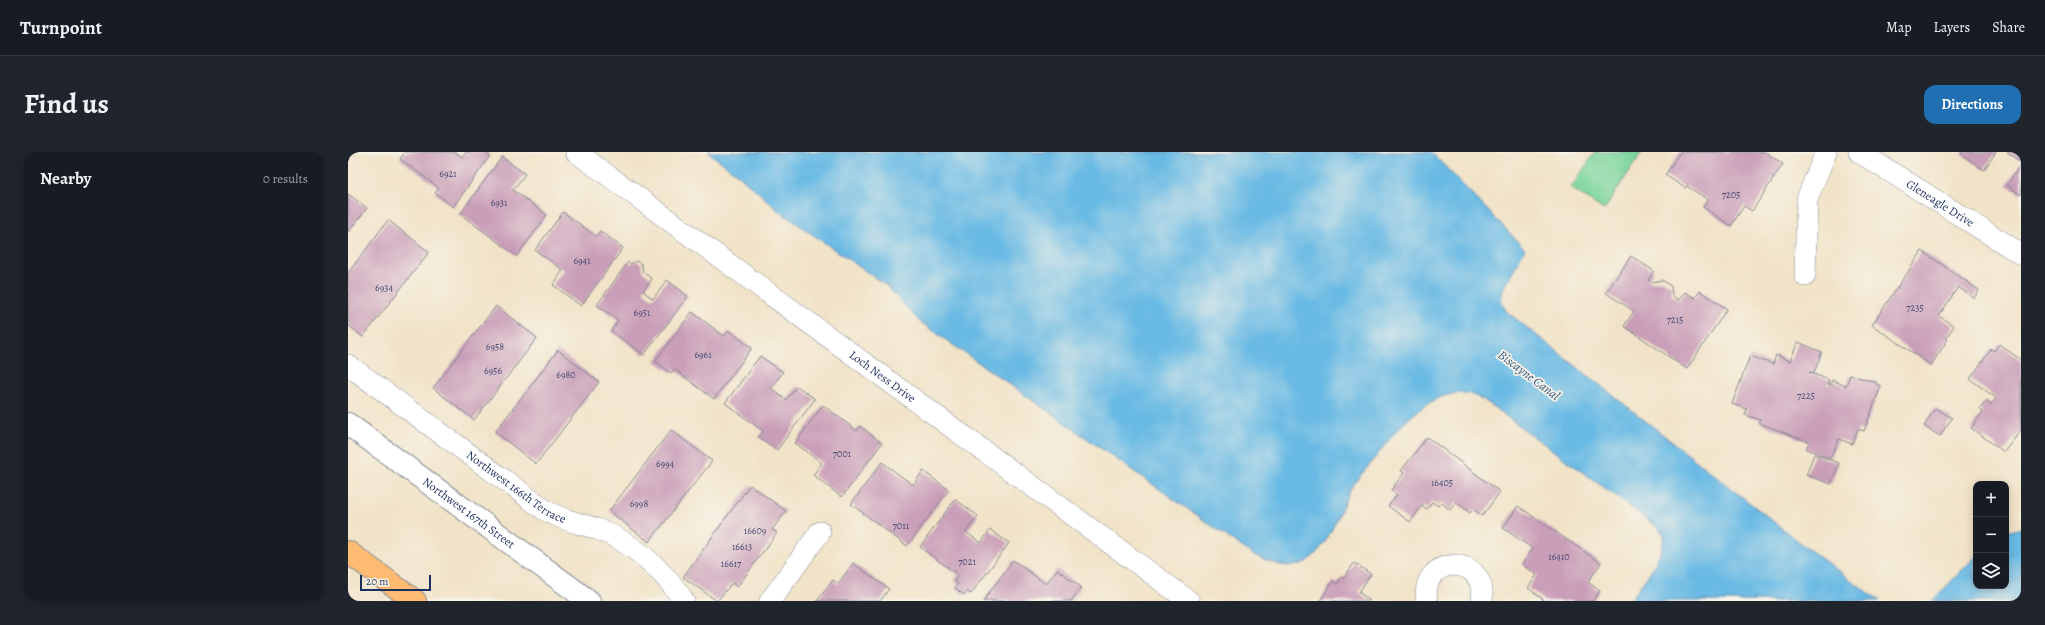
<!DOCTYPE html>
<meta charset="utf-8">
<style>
:root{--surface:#171b24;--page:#20242c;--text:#f1f3f6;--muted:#9ea1a6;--line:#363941;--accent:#1f6fb2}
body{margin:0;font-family:Alegreya,serif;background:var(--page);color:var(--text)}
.controls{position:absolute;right:12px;bottom:12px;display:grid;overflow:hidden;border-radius:8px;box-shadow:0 2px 10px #0003}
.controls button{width:36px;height:36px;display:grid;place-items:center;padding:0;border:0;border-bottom:1px solid var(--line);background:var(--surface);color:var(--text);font:20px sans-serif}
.scale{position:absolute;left:12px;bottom:10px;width:71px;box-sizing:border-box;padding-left:4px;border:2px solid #1b2f5e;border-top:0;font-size:11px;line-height:14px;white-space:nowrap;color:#1b2f5e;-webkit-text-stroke:3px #f7f3e8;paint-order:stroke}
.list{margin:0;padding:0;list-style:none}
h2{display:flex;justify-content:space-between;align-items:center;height:52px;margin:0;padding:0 16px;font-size:17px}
h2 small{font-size:13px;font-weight:400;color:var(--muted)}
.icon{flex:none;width:22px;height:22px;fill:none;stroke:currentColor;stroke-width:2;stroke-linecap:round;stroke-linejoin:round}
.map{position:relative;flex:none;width:1673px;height:449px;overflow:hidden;border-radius:12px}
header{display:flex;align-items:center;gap:24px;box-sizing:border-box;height:56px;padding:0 20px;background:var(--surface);border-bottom:1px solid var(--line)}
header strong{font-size:19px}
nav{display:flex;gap:22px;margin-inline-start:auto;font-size:14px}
.intro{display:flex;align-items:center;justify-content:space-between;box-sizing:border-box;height:96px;padding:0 24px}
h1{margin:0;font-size:28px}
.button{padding:10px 18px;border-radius:12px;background:var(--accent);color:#fff;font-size:14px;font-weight:700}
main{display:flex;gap:24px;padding:0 24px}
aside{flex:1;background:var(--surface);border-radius:12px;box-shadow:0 2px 10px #0003}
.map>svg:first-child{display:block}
</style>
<header>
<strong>Turnpoint</strong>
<nav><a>Map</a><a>Layers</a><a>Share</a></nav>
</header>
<div class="intro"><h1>Find us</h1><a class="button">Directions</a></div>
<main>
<aside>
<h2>Nearby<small>0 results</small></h2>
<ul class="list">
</ul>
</aside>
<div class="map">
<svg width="1673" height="449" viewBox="0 0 1673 449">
<rect width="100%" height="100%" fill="#f7f3e8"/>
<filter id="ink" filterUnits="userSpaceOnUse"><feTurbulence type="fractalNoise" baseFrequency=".025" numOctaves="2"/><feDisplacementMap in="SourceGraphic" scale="8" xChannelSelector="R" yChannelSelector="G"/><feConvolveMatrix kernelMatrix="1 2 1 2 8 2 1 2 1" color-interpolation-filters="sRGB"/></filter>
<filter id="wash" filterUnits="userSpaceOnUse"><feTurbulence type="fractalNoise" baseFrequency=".012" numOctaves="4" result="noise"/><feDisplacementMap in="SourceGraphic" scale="16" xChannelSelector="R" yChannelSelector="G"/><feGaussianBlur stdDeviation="0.9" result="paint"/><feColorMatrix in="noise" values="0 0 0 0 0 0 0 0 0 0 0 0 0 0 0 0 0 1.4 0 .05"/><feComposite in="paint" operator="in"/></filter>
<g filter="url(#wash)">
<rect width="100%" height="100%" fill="#f1e3c7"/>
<path fill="#7bd59c" stroke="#4b827d" d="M1247,0H1294L1256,58L1223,36Z"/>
<path fill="#69bae4" stroke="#4274a1" d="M360,0H1083L1177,97L1155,137L1153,150L1159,160L1459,396L1532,449H1282C1295,429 1315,407 1316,382L1308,374L1136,248C1130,246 1122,241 1116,241C1076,240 1045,282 1024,310C1017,318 1009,327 1003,336C991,359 978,404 951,413C936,417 916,408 904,402L571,169L539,134L432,60L392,24Z
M1673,376V449H1584L1628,404V434H1658V380Z"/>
<g id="blocks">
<path fill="#c99eb8" d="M57,0H107L114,5L118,0H137L142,4L105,55L87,41L91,36L52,7Z
M1332,0H1417L1435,12L1404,59L1396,54L1383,74L1355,55L1360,48L1339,34L1337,36L1317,23Z
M1614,0H1648L1636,18L1613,2Z
M1659,0H1673V10Z
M154,5L177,22L165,38L199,63L169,104L112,62Z
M1673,11V43L1659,33Z
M0,42L19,56L0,80Z
M215,60L248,84L252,79L275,96L233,154L205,133L215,118L187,98Z
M40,68L81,100L15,185L0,173V121Z
M1574,99L1631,138L1626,146L1610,135L1591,164L1606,174L1598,186L1600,187L1583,213L1524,173Z
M1283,104L1306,119L1300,128L1304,130L1314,128L1323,134L1324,144L1331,148L1337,140L1347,146L1352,139L1379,157L1339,217L1276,174L1286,159L1258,141Z
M289,109L294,113L295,120L304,127L295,139L305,147L319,128L340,144L296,203L263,179L270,168L249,153L280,110L282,112Z
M148,154L189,186L126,268L85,236Z
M344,160L376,184L381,179L404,196L366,247L326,217L323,221L307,209Z
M1450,190L1474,200L1466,221L1461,220L1481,228L1479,233H1482L1484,228L1498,234L1502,223L1528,230V232L1533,234L1516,279L1510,277L1504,292L1491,287L1482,306L1458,297L1461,290L1411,271L1413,268L1397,263L1399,257L1384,252L1402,204L1425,212L1428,203L1442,209Z
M1651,192L1673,208V278L1656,300L1623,276L1635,260L1632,257L1638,249L1643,253L1648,246L1622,227L1643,197L1646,199Z
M210,198L251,230L188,312L147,280Z
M412,204L435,220L423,236L438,248L449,234L467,247L429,298L411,285L415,279L377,251Z
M475,253L509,279L512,274L534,291L494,345L465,323L474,311L447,291Z
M1587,256L1604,266L1592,284L1576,274Z
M323,278L364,309L301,390L261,359Z
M1079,285L1152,340L1134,364L1125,357L1122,361L1108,350L1102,358L1093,350L1090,354L1084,350L1079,357L1074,354L1062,370L1040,354L1049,343L1043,338L1056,321L1053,319Z
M1466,302L1491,311L1483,332L1458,323Z
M534,310L565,333L575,319L601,338L559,394L503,352Z
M402,333L438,359L424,378L429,381L389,435L384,431L369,449L335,425Z
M607,347L630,364L618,380L633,391L642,378L661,391L623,442L619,439L616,443L607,436L610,432L606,429L610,423L572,395Z
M1170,354L1253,411L1240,430L1252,439L1245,449H1194L1195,447L1180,436L1189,423L1174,412L1185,397L1155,376Z
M665,408L698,432L709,417L733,435L723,449H635Z
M505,411L541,437L532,449H469L485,428L490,432Z
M1006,411L1023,422L1011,440L1022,449H972L985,429L989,432L994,425L996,426Z"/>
</g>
</g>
<g filter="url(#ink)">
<use href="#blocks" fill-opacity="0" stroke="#868992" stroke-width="1"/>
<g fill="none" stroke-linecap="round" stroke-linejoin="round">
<defs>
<g id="minor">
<path id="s1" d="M228,0L841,449"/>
<path id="s2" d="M1511,0L1673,102"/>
<path d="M1457,124L1459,47L1478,0"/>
<path id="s3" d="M0,213L197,358C213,368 231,371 249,377C285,390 315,418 336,449"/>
<path d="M422,449L472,380"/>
<path d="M1079,449C1071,402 1140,401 1134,449"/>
</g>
<g id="tertiary">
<path id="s4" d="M0,272L241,449"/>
</g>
<path id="motorway" d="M0,400L67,449"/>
</defs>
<use href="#minor" stroke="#868992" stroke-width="22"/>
<use href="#tertiary" stroke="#868992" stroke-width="24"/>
<use href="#motorway" stroke="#868992" stroke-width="24"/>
<use href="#minor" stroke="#fff" stroke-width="21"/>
<use href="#tertiary" stroke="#fff" stroke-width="22"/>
<use href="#motorway" stroke="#ffbb71" stroke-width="22"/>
</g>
</g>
<g text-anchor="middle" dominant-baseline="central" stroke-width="3.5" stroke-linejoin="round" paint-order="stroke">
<g font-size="10" fill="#464b74">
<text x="100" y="21">6921</text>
<text x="1383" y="42">7205</text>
<text x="151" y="50">6931</text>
<text x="234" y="108">6941</text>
<text x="36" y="135">6934</text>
<text x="1567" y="155">7235</text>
<text x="294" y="160">6951</text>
<text x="1327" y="167">7215</text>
<text x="147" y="194">6958</text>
<text x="355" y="202">6961</text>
<text x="145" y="218">6956</text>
<text x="218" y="222">6980</text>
<text x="1458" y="243">7225</text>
<text x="494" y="301">7001</text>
<text x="317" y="311">6994</text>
<text x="1094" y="330">16405</text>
<text x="291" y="351">6998</text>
<text x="553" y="373">7011</text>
<text x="407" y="378">16609</text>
<text x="394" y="394">16613</text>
<text x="1211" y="404">16410</text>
<text x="619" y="409">7021</text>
<text x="383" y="411">16617</text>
</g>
<g font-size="12" fill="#1b2f5e" stroke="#f7f3e8">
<text stroke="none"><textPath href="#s2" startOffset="96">Gleneagle Drive</textPath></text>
<text stroke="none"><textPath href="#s1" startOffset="380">Loch Ness Drive</textPath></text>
<text stroke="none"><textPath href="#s3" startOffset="208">Northwest 166th Terrace</textPath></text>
<text stroke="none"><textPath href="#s4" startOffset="150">Northwest 167th Street</textPath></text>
</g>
<g font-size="13" font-style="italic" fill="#325986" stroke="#f7f3e8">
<text transform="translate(1181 223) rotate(37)">Biscayne Canal</text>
</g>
</g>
</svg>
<div class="controls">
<button>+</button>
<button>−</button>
<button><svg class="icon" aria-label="layers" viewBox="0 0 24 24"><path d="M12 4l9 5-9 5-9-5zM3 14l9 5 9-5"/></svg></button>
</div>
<div class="scale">20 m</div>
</div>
</main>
